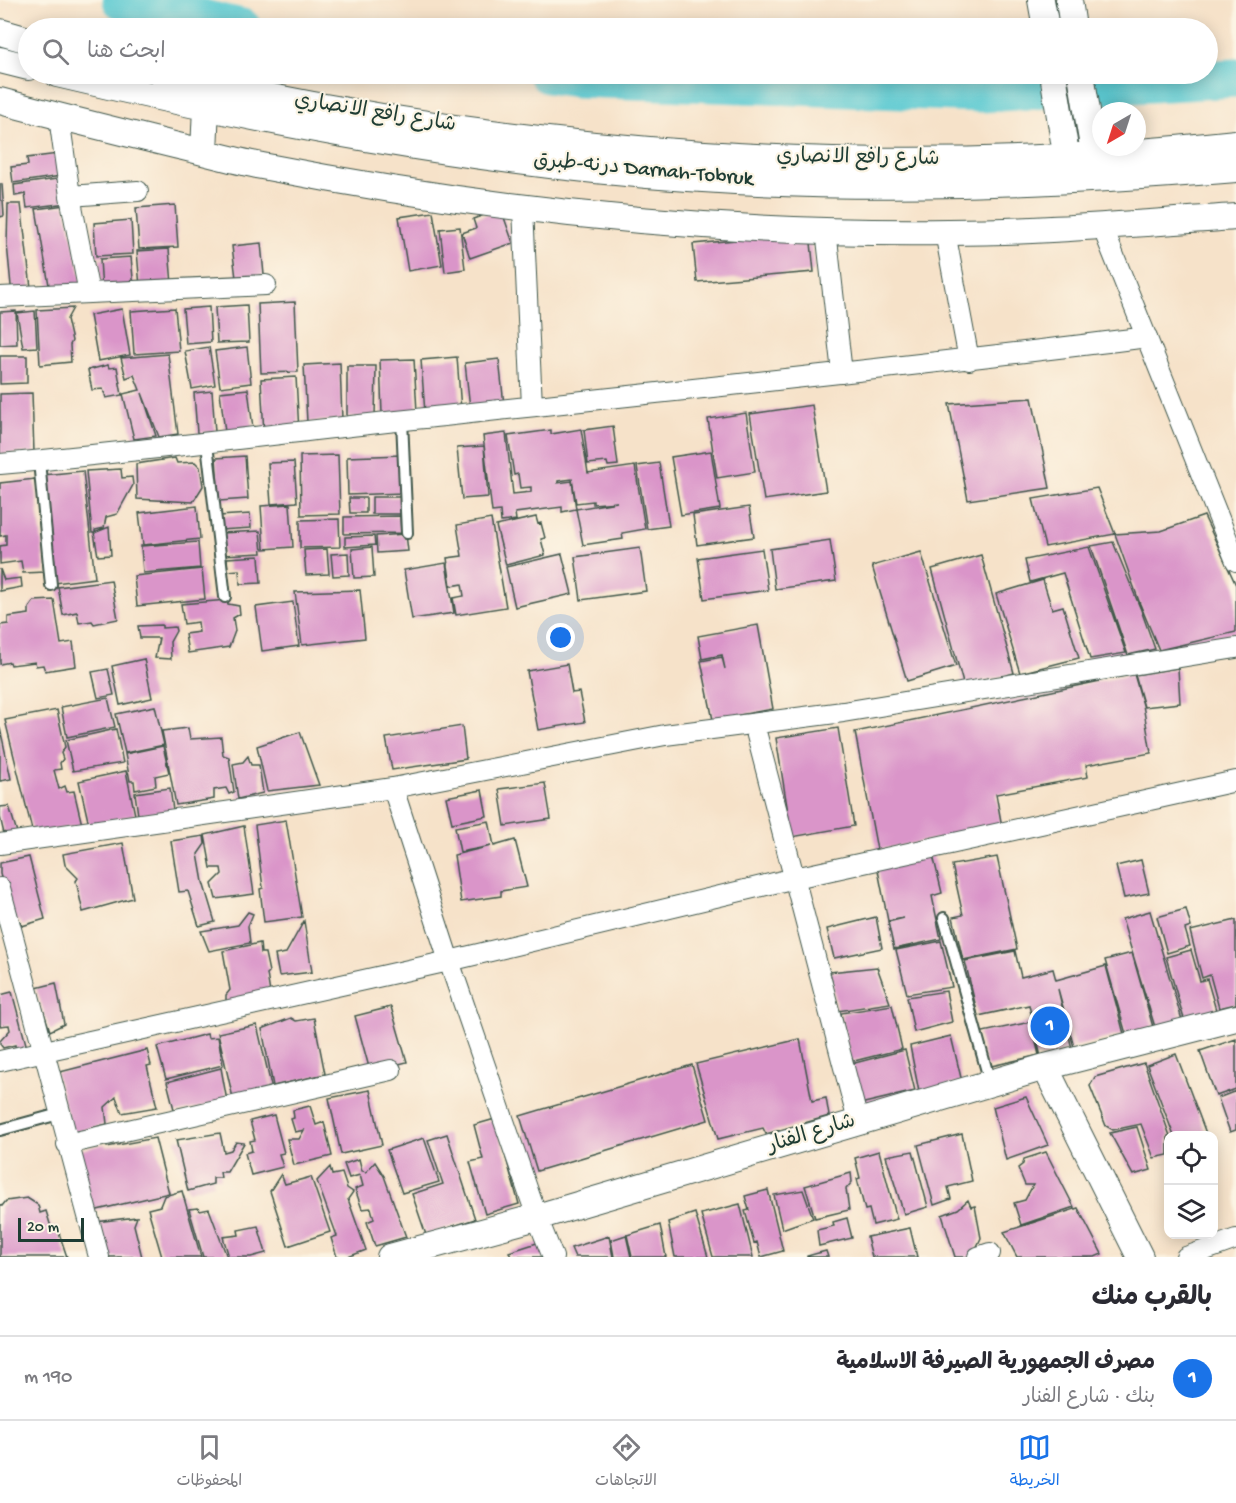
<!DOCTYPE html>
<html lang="ar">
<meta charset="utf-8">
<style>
:root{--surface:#fff;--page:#f7f7f7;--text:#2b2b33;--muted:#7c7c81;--line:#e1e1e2;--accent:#1a73e8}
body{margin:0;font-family:"Gochi Hand","Playpen Sans Arabic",sans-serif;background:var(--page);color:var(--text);direction:rtl}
.controls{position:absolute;right:18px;bottom:18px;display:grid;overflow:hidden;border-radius:12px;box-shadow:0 3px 15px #0003}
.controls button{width:54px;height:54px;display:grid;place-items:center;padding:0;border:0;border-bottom:2px solid var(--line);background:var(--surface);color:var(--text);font:30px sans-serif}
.compass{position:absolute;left:1092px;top:102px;width:54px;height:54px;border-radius:50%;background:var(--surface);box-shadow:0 3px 15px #0003;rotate:219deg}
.scale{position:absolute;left:18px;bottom:15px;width:66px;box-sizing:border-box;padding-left:6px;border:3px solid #1f3d34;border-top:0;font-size:16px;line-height:21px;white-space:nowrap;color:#1f3d34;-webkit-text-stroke:4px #fcf5e5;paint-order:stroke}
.you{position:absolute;left:561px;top:638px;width:21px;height:21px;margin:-15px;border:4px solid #fff;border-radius:50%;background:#1a73e8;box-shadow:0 0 0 9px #1a73e833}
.badge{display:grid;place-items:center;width:39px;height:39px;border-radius:50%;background:var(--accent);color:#fff;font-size:20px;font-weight:700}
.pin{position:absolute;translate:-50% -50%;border:3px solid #fff;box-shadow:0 2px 6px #0006}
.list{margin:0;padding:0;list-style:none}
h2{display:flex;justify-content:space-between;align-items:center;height:78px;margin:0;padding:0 24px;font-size:26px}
h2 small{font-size:20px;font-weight:400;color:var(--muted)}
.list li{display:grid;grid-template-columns:39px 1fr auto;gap:18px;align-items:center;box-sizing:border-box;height:84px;padding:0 24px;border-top:2px solid var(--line)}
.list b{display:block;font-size:22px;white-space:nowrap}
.list p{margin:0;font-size:20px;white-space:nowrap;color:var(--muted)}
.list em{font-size:20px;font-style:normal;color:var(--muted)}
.icon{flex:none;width:33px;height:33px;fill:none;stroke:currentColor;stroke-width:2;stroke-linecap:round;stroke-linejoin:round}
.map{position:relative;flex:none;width:1236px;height:1257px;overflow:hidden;direction:ltr}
.search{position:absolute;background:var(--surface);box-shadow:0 3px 15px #0003;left:18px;right:18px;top:18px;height:66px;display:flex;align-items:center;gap:15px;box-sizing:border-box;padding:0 21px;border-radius:33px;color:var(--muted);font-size:22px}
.sheet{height:162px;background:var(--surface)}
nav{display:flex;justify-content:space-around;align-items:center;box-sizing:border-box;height:84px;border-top:2px solid var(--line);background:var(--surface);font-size:16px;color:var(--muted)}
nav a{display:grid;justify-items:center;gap:3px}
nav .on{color:var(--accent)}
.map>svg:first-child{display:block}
</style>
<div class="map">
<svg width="1236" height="1257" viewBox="0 0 1236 1257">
<rect width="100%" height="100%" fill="#fcf5e5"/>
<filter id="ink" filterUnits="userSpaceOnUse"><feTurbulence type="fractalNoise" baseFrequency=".0167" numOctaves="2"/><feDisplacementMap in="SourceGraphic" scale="12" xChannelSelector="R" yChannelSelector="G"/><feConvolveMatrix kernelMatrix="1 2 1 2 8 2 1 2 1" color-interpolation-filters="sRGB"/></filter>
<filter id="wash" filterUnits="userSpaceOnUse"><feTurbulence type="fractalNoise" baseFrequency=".008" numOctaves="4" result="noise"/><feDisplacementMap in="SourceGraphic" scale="24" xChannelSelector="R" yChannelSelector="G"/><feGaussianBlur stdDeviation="1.35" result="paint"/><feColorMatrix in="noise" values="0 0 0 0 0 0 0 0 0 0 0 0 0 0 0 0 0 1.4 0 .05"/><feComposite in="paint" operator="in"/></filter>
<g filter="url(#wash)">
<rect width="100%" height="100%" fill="#f6e2c9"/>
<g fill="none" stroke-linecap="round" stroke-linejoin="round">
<path stroke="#5dcad2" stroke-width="39" d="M122,0L242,28
M548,74L577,78L982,93L1236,78"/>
</g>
<g id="blocks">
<path fill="#da95c9" d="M58,154L61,176L13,183L11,167L28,165L27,158Z
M64,178L67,203L27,208L25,194L15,196L14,185Z
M0,184H2L4,216L0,217Z
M8,204H21L32,296H12L7,244Z
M65,205L84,290L50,291L36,209Z
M175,205L178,247L139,249L136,208Z
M501,209L513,243L470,258L462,233L476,228L473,219Z
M433,212L442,265L408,271L399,217Z
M131,220L133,254L96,256L94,223Z
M460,227L465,269L445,272L440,229Z
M810,233L814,272L697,282L693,244Z
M261,243L264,275L236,278L232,246Z
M169,249L172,284L140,287L137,251Z
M131,257L134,289L102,291L100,259Z
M295,302L298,372L261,373L258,304Z
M247,305L249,342L217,343L215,307Z
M209,307L211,342L186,344L183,309Z
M73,308L67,319L72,341L70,345L71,362L40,365L37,310Z
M175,308L179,351L134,354L131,311Z
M122,309L130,355L98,361L90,315Z
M16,311L17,344L0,345V312Z
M35,311L37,347L23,348L17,313Z
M209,347L215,385L192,389L185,351Z
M247,347L251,383L220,387L215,351Z
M168,354L178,434L159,437L142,393L156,436L134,439L123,394L140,390L134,375L126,378L121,358Z
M0,356H27V383L0,384Z
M457,357L461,410L425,413L421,360Z
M414,359L417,412L382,414L380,360Z
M499,359L504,405L470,408L465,363Z
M340,363L342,420L307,422L304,365Z
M108,365L109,368L117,367L122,395L106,398L103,389L92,390L88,370Z
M347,366H376L375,418L347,417Z
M296,377L299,432L264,434L261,379Z
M248,389L254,436L226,440L220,392Z
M212,391L215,432L197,433L194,393Z
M32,393L34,453L0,454V394Z
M1032,398L1050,488L968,500L949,404Z
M812,405L826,491L764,500L750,414Z
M746,413L755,472L717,478L708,419Z
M613,426L618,465L608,466L607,462L588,464L584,430Z
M581,429L588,473L635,466L645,529L622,533L623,539L583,545L576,509L617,502L593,504V501L576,503L572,479L558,481V483L572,481L576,509L562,512V507L515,513L516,520L501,522L500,511L492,512L483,436L506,433L513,494L531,492V487L520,488L518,474L514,475L508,436L551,430V434Z
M484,446L488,497L462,499L457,448Z
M711,451L720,509L681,515L671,457Z
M338,455L340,514L301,515L300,456Z
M402,455L403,493L348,495L347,457Z
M245,456L248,499L219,501L216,458Z
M175,458L177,463L195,462L200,467L203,486L193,502L137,499L136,464Z
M294,462L297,502L271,504L268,463Z
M659,463L669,526L647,529L637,466Z
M121,469L122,478L132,477L133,485L117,514L106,517L104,528L95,530V533H92L86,471Z
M83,471L95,578L55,583L43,475Z
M35,479L45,572L23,573L21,561L0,564V546L6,545V535L0,536V483Z
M1097,488L1115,534L1045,547L1033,499Z
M372,497H401L402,514H372Z
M349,498H366V513H350Z
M290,504L293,547L264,549L261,506Z
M197,506L200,539L143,545L139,513Z
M749,507L754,537L697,545L693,515Z
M250,514L251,528L220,530L219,516Z
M400,516L401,533L344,534V517Z
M1204,516L1236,585V632L1159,650L1140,604L1115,534L1161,531Z
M536,517L538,524L541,523L545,538L541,539L545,555L506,565L496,526Z
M339,519L340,547L300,548V520Z
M491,519L506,607L456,615L453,598L464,596L462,584L451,586L447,558L462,556L457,525Z
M109,527L111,555L98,556L94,533Z
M260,531L262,553L223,555L221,533Z
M406,534L408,551L377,553L376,536Z
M374,536L375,545L345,547V537Z
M830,540L836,581L775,589L770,549Z
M198,542L200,568L143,573L141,546Z
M1113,542L1141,610L1155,649L1128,655L1091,546Z
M372,547L374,577L354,578L352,549Z
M1089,547L1126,653L1090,659L1063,573L1030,582L1025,560Z
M640,548L646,591L581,600L575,557Z
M327,549L329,574L306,575L304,550Z
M762,549L768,590L704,599L698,558Z
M921,552L956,666L907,681L872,566Z
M348,553L349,575L333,576L331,554Z
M562,554L572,594L515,607L506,567Z
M981,555L1014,673L964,687L932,569Z
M259,556L261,583L240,584L239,570L228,571L227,558Z
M446,563L454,613L412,619L404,570Z
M0,569L4,580L21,578L22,587L0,591Z
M202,569L205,599L137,606L134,576Z
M111,580L118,619L94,624L92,621L79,623L77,612L63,615L58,587Z
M1043,580L1052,609L1063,606L1079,658L1020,673L996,594Z
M360,590L365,638L302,645L295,592Z
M54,600L61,644L73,642L76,666L45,671L43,665L36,666L35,662L11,665L10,662L0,664V625L8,624V617L29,614V608L34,601Z
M227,600L228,604L239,606L240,614L233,618L235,631L229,647L188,653L185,634L199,632L198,622L184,624L181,604Z
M293,602L299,646L262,651L256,607Z
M162,625V628L175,627L176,631L170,642L171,659L155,658L159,638H140L138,626Z
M758,625L773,709L733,716L734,721L714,725L701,661L722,657L725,669L722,655L702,659L698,636Z
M144,659L152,698L120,705L112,666Z
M567,664L572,693L579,692L585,722L538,730L527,671Z
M1178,668L1180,703L1144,707L1135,675Z
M108,669L114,695L98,698L92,672Z
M1134,674L1143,705L1151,753L1086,765L1088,777L996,794L1002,827L877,850L855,732Z
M108,698L115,727L67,737L61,707Z
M155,706L164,745L125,753L116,714Z
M57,710L65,747L61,753L63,759L60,763L61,769L54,770L59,789L65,786L67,792L74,791L82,825L33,834L5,720Z
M462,726L466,759L392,770L386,738Z
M0,728L11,779L0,781Z
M188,728L190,739L221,737L223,755L229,757L234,792L229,794L226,788L214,790V799L176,805L162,731Z
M838,728L854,826L792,837L776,738Z
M116,729L123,763L73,771L66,740Z
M300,732L319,785L267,791L257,746Z
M163,746L169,773L155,776L156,786L135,790L134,781H130L125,754Z
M248,756L251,765H259L263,793L238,799L233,764L243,762Z
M126,771L135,815L89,825L79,781Z
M545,783L551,819L505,826L499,789Z
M170,788L173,810L138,815L135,793Z
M482,790L487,816L452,823L446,797Z
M9,806L19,839L6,842L0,817V807Z
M286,820L302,917L264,922L260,889L263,888L255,825Z
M489,821L494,846L515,840L527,887L501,891V896L461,902L454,855L491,846L460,852L455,827Z
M244,826L254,894L216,899L212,884L222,874L221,868H211L205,835Z
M204,836L205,844L198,854L203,882L215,922L199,926L188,891L179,892L171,841Z
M123,843L133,898L83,912L76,881L78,878L65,865L63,854Z
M933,855L942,893L932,896L941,939L894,949L888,922L904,918L888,921L877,865Z
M29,857L45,919L22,926L20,922L13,919L0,874V863Z
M997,857L1017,949L963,960L953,917L963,915L952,865Z
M1141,860L1149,893L1124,898L1116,866Z
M1186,909L1191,927L1185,929L1190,946L1167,953L1157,917Z
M1150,911L1182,1020L1155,1027L1122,919Z
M248,912L253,914L248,926L250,943L209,951L201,931L238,925Z
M876,917L882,948L834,958L827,929Z
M1236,920V1004L1219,1008L1210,975L1202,978L1190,931Z
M304,921L312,972L279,976L275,955L286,953Z
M941,941L952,987L907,994L896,950Z
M260,943L261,953H265L269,972L267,974L270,993L226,1006V995L230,990L223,951Z
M1191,950L1200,981L1207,979L1216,1010L1184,1019L1166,957Z
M1015,951L1021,977L1053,969L1056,980L1106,966L1124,1034L1074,1047L1058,989L1072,1049L1041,1057L1029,1005L978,1016L965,961Z
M1132,953L1153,1027L1126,1034L1105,960Z
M877,967L890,1003L838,1011L830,972Z
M56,983L64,1024L50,1031L36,988Z
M946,991L952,1022L914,1032L907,997Z
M12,992L27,1048L16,1053L15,1045L3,1048L0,1044V1041L10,1030L9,1025L0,1026V995Z
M892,1005L902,1049L850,1062L841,1013Z
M391,1007L407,1062L370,1071L355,1016Z
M291,1018L296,1021L314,1018L325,1074L273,1086L262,1029Z
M1031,1022L1039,1055L987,1067L978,1033Z
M257,1025L272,1090L233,1098L218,1033Z
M207,1034L208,1038L218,1037L223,1065L166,1079L157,1047Z
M951,1036L962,1082L919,1092L910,1046Z
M800,1039L812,1101L826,1098L829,1116L766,1134L763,1128L718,1139L696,1064Z
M1236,1039V1089L1216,1096L1200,1051Z
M147,1050L151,1065L147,1066L157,1107L122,1113L116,1097L105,1107L107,1124L72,1133L56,1073Z
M905,1050L915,1091L860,1104L851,1064Z
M1176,1054L1207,1136H1174L1147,1065Z
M1144,1063L1170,1136H1168V1155L1154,1158L1141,1124L1113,1130L1106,1126L1090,1086L1095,1077Z
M692,1065L708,1120L537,1171L520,1116Z
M221,1068L227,1101L175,1113L167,1082Z
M370,1090L382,1145L341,1154L329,1098Z
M1236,1091V1130L1230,1132L1218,1098Z
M1026,1097L1048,1145L1006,1160L993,1107Z
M310,1106L316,1125L324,1122L332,1156L294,1165L287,1139H299L304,1130L295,1132L291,1119L294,1118L293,1110Z
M274,1115L284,1153L279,1154L283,1167L251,1175L245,1153L252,1151L250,1141L255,1140L250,1121Z
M495,1119L519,1204L485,1214L470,1162L483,1159L474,1125Z
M1137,1127L1151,1170L1133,1175L1110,1133Z
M220,1133L224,1152L231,1150L236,1142L244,1143L227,1172H220L221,1178H213V1184L188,1191L176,1140Z
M447,1134L475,1219L426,1235L412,1194L443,1184L428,1140Z
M962,1134L972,1181L948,1187L951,1199L934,1205L918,1145Z
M155,1138L169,1193L93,1211L77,1151L104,1144L107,1147Z
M424,1138L439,1182L402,1193L387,1150Z
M879,1151L897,1219L873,1225L869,1209L865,1210L857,1179L860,1178L855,1158Z
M913,1151L928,1207L904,1214L886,1156Z
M1046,1152L1074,1207L1021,1225L1014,1203L1025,1200L1033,1185H1025L1018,1168L1023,1164L1024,1159Z
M359,1159L362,1171L366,1172L375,1162L384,1176L406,1237L375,1246L367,1222L374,1219L371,1208L362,1209L355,1189L363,1186L360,1175L349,1178L344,1164Z
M330,1167L332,1175L342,1173L347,1188L353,1192L348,1199L366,1250L348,1257H337L331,1238L337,1236L317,1181Z
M851,1173L852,1182L846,1189L849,1210L815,1218L805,1186Z
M281,1174L285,1184L311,1177L330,1232L288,1246L270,1191Z
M768,1190L783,1251L761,1257L757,1242L754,1243L745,1211L749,1210L745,1196Z
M803,1190L813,1218L782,1229L774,1195Z
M182,1191L201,1257H162L148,1209L160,1206L164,1196Z
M27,1198L38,1205L40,1213L46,1211L51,1227H57L67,1257H0V1205L2,1206L6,1201Z
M968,1200L971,1207L975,1206L981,1238L972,1257H955L942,1215L958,1209Z
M740,1204L753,1257H713L701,1214Z
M198,1208L200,1211L209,1209L227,1257H203L189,1209Z
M1078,1208L1102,1254L1095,1257H1017L1004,1232Z
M695,1213L708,1257H675L668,1222Z
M137,1217L134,1225L142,1257H105L96,1222Z
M847,1218L852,1238L819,1246L817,1230L834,1226L833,1222Z
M660,1225L666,1257H632L627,1235Z
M258,1226L266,1253L251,1257H229L223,1237L239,1235L238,1230Z
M910,1228L917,1257H872L867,1237Z
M626,1235L631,1257H614L611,1240Z
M609,1236L613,1257H575L571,1248Z
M543,1241L549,1257H511L509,1252Z
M826,1251L828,1257H807V1256Z"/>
</g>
</g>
<g filter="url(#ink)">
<use href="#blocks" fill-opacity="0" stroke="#3f564a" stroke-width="1.5"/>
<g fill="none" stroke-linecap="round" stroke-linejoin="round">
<defs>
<path id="service" d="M402,420L407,533
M207,444L225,597
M39,461L51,585
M944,918L990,1082
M0,1130L59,1114"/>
<path id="minor" d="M59,117L70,196L89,293
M70,196L138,191
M523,208L532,406
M1102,226L1236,561
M826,230L842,373
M945,232L969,360
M0,297L266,285
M0,464C148,451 296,431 444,416C678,390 913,367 1147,337
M754,724L858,1121
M393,788L449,961L537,1217L553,1257
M0,844L393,788L665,735L843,712L1236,648
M0,888L99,1257
M0,1061L449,961L795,878L1236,781
M67,1144L391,1070
M978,1257L990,1253
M1186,1257L1236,1239"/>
<path id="tertiary" d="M1041,0L1046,28
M1069,0L1073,28
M0,32L28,40
M0,60L28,67
M57,74C264,123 475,163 687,178C870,191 1053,184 1236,169
M162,74C513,154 878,183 1236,143
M1053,74L1069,172
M1081,74L1097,171
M0,101C57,116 113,130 170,144C201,151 231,160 262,166C487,210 718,235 948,232C1044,232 1140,223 1236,217
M204,152L206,106
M1045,1067L1140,1257
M390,1257L537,1217L1045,1067L1236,1018"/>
</defs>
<use href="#service" stroke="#3f564a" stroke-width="14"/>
<use href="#minor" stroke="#3f564a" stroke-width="22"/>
<use href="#tertiary" stroke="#3f564a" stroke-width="28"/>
<use href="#service" stroke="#fff" stroke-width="10"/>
<use href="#minor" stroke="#fff" stroke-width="20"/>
<use href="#tertiary" stroke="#fff" stroke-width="26"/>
</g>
</g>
<g text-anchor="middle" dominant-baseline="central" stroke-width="4.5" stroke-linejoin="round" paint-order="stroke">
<g font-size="21" fill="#1f3d34" stroke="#fcf5e5">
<text transform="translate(375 114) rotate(9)">شارع رافع الانصاري</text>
<text transform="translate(858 159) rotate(1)">شارع رافع الانصاري</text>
<text transform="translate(643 171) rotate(5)">درنه-طبرق Darnah-Tobruk</text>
<text transform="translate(812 1135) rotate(-17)">شارع الفنار</text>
</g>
</g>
</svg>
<div class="controls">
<button><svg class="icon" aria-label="locate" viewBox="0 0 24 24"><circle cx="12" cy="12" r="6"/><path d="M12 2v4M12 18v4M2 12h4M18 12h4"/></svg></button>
<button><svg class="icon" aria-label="layers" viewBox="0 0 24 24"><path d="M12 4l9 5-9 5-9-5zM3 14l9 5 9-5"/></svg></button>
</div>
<svg class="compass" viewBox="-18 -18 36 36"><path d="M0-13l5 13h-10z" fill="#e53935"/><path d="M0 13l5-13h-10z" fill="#7c7c81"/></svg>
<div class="scale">20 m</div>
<div class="you"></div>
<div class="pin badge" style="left:1050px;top:1026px">1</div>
<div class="search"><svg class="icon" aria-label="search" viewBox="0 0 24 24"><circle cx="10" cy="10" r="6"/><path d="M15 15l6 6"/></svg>ابحث هنا</div>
</div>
<section class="sheet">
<h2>بالقرب منك<small></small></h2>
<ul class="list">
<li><span class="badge">1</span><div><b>مصرف الجمهورية الصيرفة الاسلامية</b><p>بنك · شارع الفنار</p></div><em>190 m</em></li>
</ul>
</section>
<nav>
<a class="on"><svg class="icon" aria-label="map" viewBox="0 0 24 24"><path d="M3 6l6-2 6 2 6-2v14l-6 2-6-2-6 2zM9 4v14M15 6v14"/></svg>الخريطة</a>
<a><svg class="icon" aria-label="directions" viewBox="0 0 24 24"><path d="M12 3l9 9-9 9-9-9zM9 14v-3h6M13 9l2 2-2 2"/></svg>الاتجاهات</a>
<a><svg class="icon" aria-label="saved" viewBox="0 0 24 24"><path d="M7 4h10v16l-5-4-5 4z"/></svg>المحفوظات</a>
</nav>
